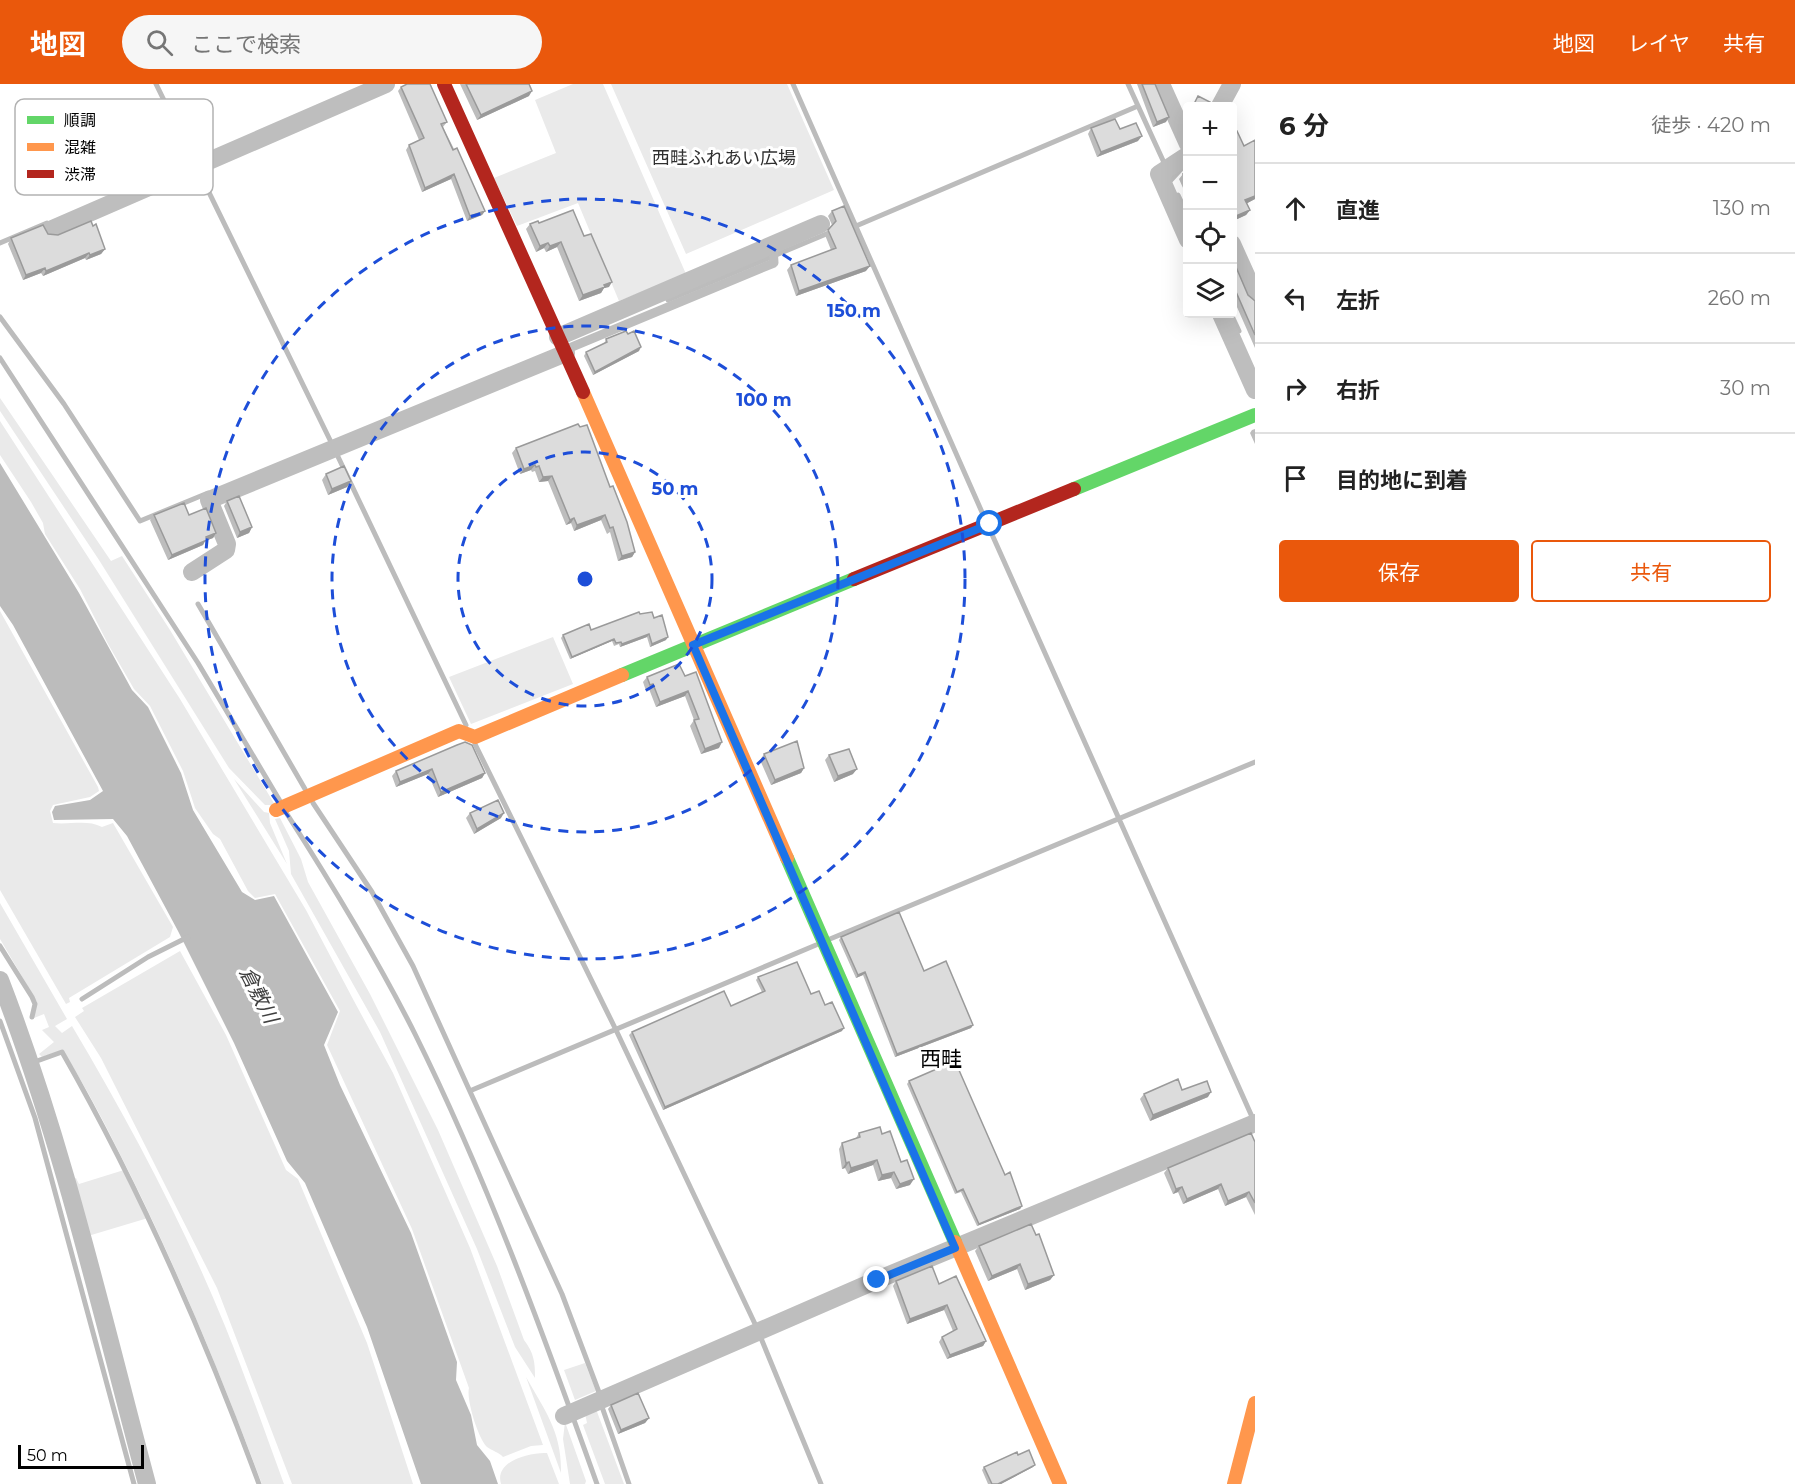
<!DOCTYPE html>
<html lang="ja">
<meta charset="utf-8">
<style>
:root{--surface:#fff;--page:#f6f6f6;--text:#222;--muted:#767676;--line:#e0e0e0;--accent:#ea580c}
body{margin:0;font-family:Montserrat,"Noto Sans JP",sans-serif;background:var(--page);color:var(--text)}
.controls{position:absolute;right:18px;top:18px;display:grid;overflow:hidden;border-radius:6px;box-shadow:0 6px 24px #0002}
.controls button{width:54px;height:54px;display:grid;place-items:center;padding:0;border:0;border-bottom:2px solid var(--line);background:var(--surface);color:var(--text);font:30px sans-serif}
.scale{position:absolute;left:18px;bottom:15px;width:126px;box-sizing:border-box;padding-left:6px;border:3px solid #000;border-top:0;font-size:16px;line-height:21px;white-space:nowrap;color:#000;-webkit-text-stroke:4px #fff;paint-order:stroke}
.stop{position:absolute;width:18px;height:18px;margin:-14px;border:4px solid #1a73e8;border-radius:50%;background:#fff}
.stop.end{background:#1a73e8;border-color:#fff;box-shadow:0 2px 6px #0008}
.list{margin:0;padding:0;list-style:none}
h2{display:flex;justify-content:space-between;align-items:center;height:78px;margin:0;padding:0 24px;font-size:26px}
h2 small{font-size:20px;font-weight:400;color:var(--muted)}
.list li{display:grid;grid-template-columns:39px 1fr auto;gap:18px;align-items:center;box-sizing:border-box;height:90px;padding:0 24px;border-top:2px solid var(--line)}
.list b{display:block;font-size:22px;white-space:nowrap}
.list em{font-size:20px;font-style:normal;color:var(--muted)}
.actions{display:flex;gap:12px;padding:18px 24px}
.actions a{flex:1;padding:14px 0;border:2px solid var(--accent);border-radius:6px;text-align:center;font-size:21px;color:var(--accent)}
.actions .main{background:var(--accent);color:#fff}
.icon{flex:none;width:33px;height:33px;fill:none;stroke:currentColor;stroke-width:2;stroke-linecap:round;stroke-linejoin:round}
.map{position:relative;flex:none;width:1255px;height:1400px;overflow:hidden}
header{display:flex;align-items:center;gap:36px;box-sizing:border-box;height:84px;padding:0 30px;background:var(--accent);color:#fff}
header strong{font-size:28px}
nav{display:flex;gap:33px;margin-inline-start:auto;font-size:21px}
.search{width:420px;height:54px;background:var(--page);display:flex;align-items:center;gap:15px;box-sizing:border-box;padding:0 21px;border-radius:33px;color:var(--muted);font-size:22px}
main{display:flex}
aside{flex:1;background:var(--surface)}
.map>svg:first-child{display:block}
</style>
<header>
<strong>地図</strong>
<div class="search"><svg class="icon" aria-label="search" viewBox="0 0 24 24"><circle cx="10" cy="10" r="6"/><path d="M15 15l6 6"/></svg>ここで検索</div>
<nav><a>地図</a><a>レイヤ</a><a>共有</a></nav>
</header>
<main>
<div class="map">
<svg width="1255" height="1400" viewBox="0 0 1255 1400">
<rect width="100%" height="100%" fill="#fff"/>
<path fill="#eaeaea" d="M573,0H603L686,190L619,217L578,119L517,142L494,94L556,69L535,16Z
M611,0H787L834,106L686,170Z
M0,314L111,477L122,472L170,546L275,721H265L229,684L99,476L0,327Z
M0,337L180,615L306,826L354,917L393,989L470,1164L543,1361L531,1362L503,1373C499,1368 492,1367 487,1363C478,1354 466,1315 469,1304L412,1145L327,961L340,927L275,810L255,814L248,807L220,755L213,750L195,724L183,687L150,622L134,605L108,560L80,505L45,450L43,439L31,418L0,371Z
M0,527L98,703L99,707L90,713L53,721L50,727L53,739C70,741 87,735 102,743L113,739L173,843L170,853L69,914L70,918L66,920L0,806Z
M553,553L573,600L471,640L449,593Z
M234,695L264,728L269,729L270,739L287,780Z
M280,734L301,775L308,798L370,910L438,1046L497,1182L524,1256C534,1269 535,1278 535,1294L515,1263L477,1165L380,948L291,790L289,767L275,735Z
M0,819L67,935L55,942L62,949L72,942C129,1038 183,1139 225,1242C246,1294 265,1348 284,1400H262C222,1294 180,1191 130,1090C109,1048 88,1005 62,966L42,973L39,970L54,958L42,946L49,943L44,930L34,934L37,918L0,855Z
M180,867L226,951L286,1086L298,1095L367,1259L413,1400H292L217,1204L101,974L75,933L84,927L82,924Z
M124,1086L148,1134L88,1152L71,1096L76,1094L79,1100Z
M585,1279L596,1307L575,1316L564,1286Z
M526,1293C545,1327 562,1348 561,1389Z
M596,1325L624,1400H605L583,1341L587,1339L585,1329Z
M565,1338L586,1397L585,1400H570L563,1355Z
M547,1369L559,1400H501C494,1377 530,1368 547,1369Z"/>
<path fill="#bcbcbc" d="M0,379L79,509L132,606L148,623L181,689L193,726L242,808L255,816L274,812L338,928L324,961L340,1001L411,1149L457,1278L456,1296L471,1331L477,1361L490,1377L498,1400H421L367,1243L305,1099L287,1077L234,959L178,847L127,752L113,735L54,736L52,728L55,722L90,716L103,707L13,541L0,522Z"/>
<g fill="none" stroke-linecap="round" stroke-linejoin="round">
<path stroke="#bcbcbc" stroke-width="5" d="M156,0L331,358L466,641
M793,0L985,435
M1128,0L1166,83
M1171,96L1183,83
M1178,111L1188,132
M856,142L1138,22
M0,159L47,139
M668,216L831,148
M1231,230L1239,247
M0,233L64,320L140,437L208,409
M0,274L198,579L280,717
M990,446L1253,1035
M198,520L305,705
M475,660L616,946L756,1242L821,1400
M313,719L372,808L413,882L562,1210L600,1311
M287,730C333,802 377,874 415,950C486,1093 543,1249 597,1400
M830,855L1255,678
M0,862L32,913L35,920L32,933
M82,915L148,873L188,853
M0,937L35,1034L134,1400
M37,977L62,968C141,1106 204,1251 259,1400
M472,1006L816,861
M601,1320L629,1400"/>
<path stroke="#bebebe" stroke-width="9" d="M567,265L774,179L773,161"/>
<path stroke="#bebebe" stroke-width="18" d="M1161,0L1188,60
M1220,22L1232,0
M1188,71L1159,90L1188,156
M50,146L386,0
M1232,160L1255,211
M1221,230L1255,306
M558,253L821,140
M192,488L226,466L227,460L209,416L566,269
M0,896C63,1059 102,1231 147,1400
M564,1332L877,1196L1255,1039"/>
<path stroke="#63d668" stroke-width="14" d="M1074,405L1255,331
M622,591L854,495
M787,774L955,1158"/>
<path stroke="#ff974d" stroke-width="14" d="M583,308L787,774
M276,726L459,647L475,653L622,591
M955,1158L1060,1400
M1234,1400L1255,1319"/>
<path stroke="#b3261e" stroke-width="14" d="M444,0L583,308
M854,495L1074,405"/>
</g>
<path fill="#bdbdbd" d="M460,0H529V12L477,36Z
M1137,0H1155L1166,38L1153,43Z
M401,3L447,38L443,43L485,127L482,131L467,137L451,95L422,108L406,66L409,61L419,56L398,7Z
M1091,44L1120,45L1138,57L1097,73L1088,50Z
M1233,49L1244,62L1255,56V115L1247,119L1250,126L1246,131L1233,137Z
M1188,88V115L1179,95L1183,90Z
M832,127L866,187L796,212L787,186L791,181L831,166L825,151L832,141L828,132Z
M539,139L584,152L609,203L604,204L601,209L579,217L557,163L546,168L544,164L536,168L526,145L530,140Z
M93,142L105,165L101,170L86,176L85,174L43,192L41,189L23,196L8,160L11,154L48,150L58,151Z
M1233,176L1248,211L1255,216V264L1233,214Z
M628,250L639,267L593,291L584,272L586,268L604,260L606,255Z
M578,340L635,468L632,473L618,477L610,448L607,450L601,436L574,447L571,439L566,441L548,397L539,398L535,387L532,388L531,386L520,390L512,369L516,364Z
M1255,345V360L1250,349L1252,346Z
M326,390L351,397L347,403L328,411L322,396Z
M227,417L252,443L249,449L237,454L224,422Z
M154,431H189L216,449L213,454L205,457L203,461L168,476L150,436Z
M640,530L654,534L666,556L650,563L647,553L620,563L619,560L614,562L612,557L570,575L561,554L563,551L591,546Z
M679,580L719,664L701,670L690,642L694,636L685,612L656,623L649,605L646,607L643,598L647,593Z
M457,661L485,689L482,694L438,713L428,690L396,703L392,692L396,687Z
M764,670L804,684L801,689L771,701L760,676Z
M829,671L853,690L834,698L825,676Z
M470,729L501,734L474,750L466,734Z
M841,853L924,887L973,941L971,944L895,973L863,891L856,894L839,856Z
M758,893L811,910L825,921L842,947L663,1026L629,951L632,948L731,922L762,908L756,896Z
M909,997L1005,1091L1022,1122L1020,1125L977,1142L961,1108L955,1110L907,1000Z
M1182,1006L1208,1013L1150,1037L1140,1015L1144,1010Z
M859,1049L882,1050L901,1078L910,1101L896,1105L891,1094L878,1097L873,1081L848,1090L845,1084L842,1085L839,1065L842,1059L856,1054Z
M1255,1058V1131L1246,1113L1225,1122L1218,1105L1183,1120L1178,1108L1173,1110L1164,1089L1168,1084Z
M1036,1151L1054,1191L1050,1196L1025,1206L1017,1185L988,1197L975,1167L979,1162Z
M896,1197L939,1200L986,1257L983,1262L947,1275L939,1258L942,1253L953,1247L944,1226L907,1240L893,1202Z
M611,1321L649,1334L645,1339L618,1350L608,1325Z
M1018,1371L1033,1383L1001,1400H988L982,1386L984,1383Z"/>
<path fill="#9a9a9a" d="M532,7L529,12L477,36L481,31Z
M1169,33L1166,38L1153,43L1157,38Z
M1142,52L1138,57L1097,73L1101,68Z
M454,90L451,95L422,108L425,104Z
M1255,112V115L1242,122L1245,116Z
M1250,126L1246,131L1233,137L1236,132Z
M485,127L482,131L467,137L470,132Z
M561,158L557,163L546,168L550,162Z
M548,159L544,164L536,168L540,162Z
M105,165L101,170L86,176L90,171Z
M89,169L85,174L43,192L46,187Z
M870,182L866,187L796,212L799,207Z
M45,184L41,189L23,196L26,191Z
M612,198L609,203L604,204L601,209L579,217L583,211L604,201Z
M641,263L639,267L593,291L595,288Z
M535,381L531,386L520,390L524,385Z
M552,392L548,397L539,398L543,393Z
M351,397L347,403L328,411L332,405Z
M605,431L601,436L574,447L577,441Z
M574,434L571,439L566,441L570,436Z
M252,443L249,449L237,454L240,448Z
M216,449L213,454L205,457L203,461L168,476L172,471Z
M635,468L632,473L618,477L622,472Z
M649,550L647,553L620,563L622,560Z
M668,553L666,556L650,563L652,560Z
M614,555L612,557L570,575L572,573Z
M688,607L685,612L656,623L660,618Z
M722,658L719,664L701,670L705,665Z
M804,684L801,689L771,701L775,696Z
M432,685L428,690L396,703L400,698Z
M857,685L853,690L834,698L838,692Z
M485,689L482,694L438,713L441,708Z
M504,729L501,734L474,750L477,745Z
M865,888L863,891L856,894L858,891Z
M973,941L971,944L895,973L897,970Z
M844,944L842,947L663,1026L665,1023Z
M1211,1008L1208,1013L1150,1037L1153,1031Z
M877,1076L873,1081L848,1090L851,1084Z
M849,1078L845,1084L842,1085L846,1079Z
M894,1088L891,1094L878,1097L882,1091Z
M914,1095L910,1101L896,1105L900,1100Z
M1221,1100L1218,1105L1183,1120L1187,1115Z
M1182,1103L1178,1108L1173,1110L1176,1105Z
M1249,1108L1246,1113L1225,1122L1228,1117Z
M1022,1122L1020,1125L977,1142L979,1140Z
M1020,1180L1017,1185L988,1197L992,1192Z
M1054,1191L1050,1196L1025,1206L1028,1200Z
M947,1221L944,1226L907,1240L910,1235Z
M986,1257L983,1262L947,1275L950,1271Z
M649,1334L645,1339L618,1350L621,1346Z
M1035,1381L1033,1383L1001,1400H998Z"/>
<path fill="#dcdcdc" stroke="#9a9a9a" stroke-width="1.5" d="M407,0H430L447,38L441,40L453,66L457,64L485,127L470,132L454,90L425,104L409,61L424,54L401,3Z
M466,0H529L532,7L481,31Z
M1142,0H1155L1169,33L1157,38Z
M1198,12L1210,18L1208,22H1193Z
M1115,35L1120,45L1136,39L1142,52L1101,68L1091,44Z
M1237,47L1244,62L1255,56V112L1245,116L1250,126L1236,132L1233,125V49Z
M1188,88V101L1183,90Z
M844,122L870,182L799,207L791,181L836,164L828,146L836,137L832,127Z
M573,126L584,152L591,150L612,198L604,201L605,203L583,211L561,158L550,162L548,159L540,162L530,140L538,137L539,139Z
M91,137L93,142L96,140L105,165L90,171L89,169L46,187L45,184L26,191L11,154L43,141L48,150L58,151Z
M1233,176L1248,211L1255,217V251L1233,201Z
M626,247L628,250L634,247L641,263L595,288L586,268L607,258L606,255Z
M578,340L580,343L587,341L610,403L613,402L627,438L635,468L622,472L613,443L610,444L605,431L577,441L574,434L570,436L552,392L543,393L539,382L536,383L535,381L524,385L516,364Z
M344,382L351,397L332,405L326,390Z
M239,412L252,443L240,448L227,417Z
M184,419L189,431L206,424L216,449L206,453L207,456L172,471L154,431Z
M639,528L640,530L652,528L654,534L662,531L668,553L652,560L649,550L622,560L621,558L616,559L614,555L572,573L563,551L589,540L591,546Z
M679,580L685,592L696,588L722,658L705,665L694,636L699,635L688,607L660,618L653,600L650,601L647,593Z
M797,657L804,684L775,696L764,670Z
M465,658L472,661L485,689L441,708L432,685L400,698L396,687L457,661Z
M849,665L857,685L838,692L829,671Z
M498,716L504,729L477,745L470,729Z
M899,828L924,887L946,877L973,941L897,970L865,888L858,891L841,853Z
M797,878L811,910L819,907L825,921L832,918L844,944L665,1023L632,948L724,907L731,922L765,907L758,893Z
M955,977L1005,1091L1010,1088L1022,1122L979,1140L963,1105L957,1108L909,997Z
M1178,995L1182,1006L1207,997L1211,1008L1153,1031L1144,1010Z
M880,1043L882,1050L890,1047L901,1078L907,1076L914,1095L900,1100L894,1088L882,1091L877,1076L851,1084L849,1078L846,1079L842,1059L860,1053L859,1049Z
M1251,1049L1255,1058V1119L1249,1108L1228,1117L1221,1100L1187,1115L1182,1103L1176,1105L1168,1084Z
M1031,1140L1036,1151L1039,1150L1054,1191L1028,1200L1020,1180L992,1192L979,1162Z
M932,1182L939,1200L956,1192L986,1257L950,1271L942,1253L957,1245L947,1221L910,1235L896,1197Z
M638,1309L649,1334L621,1346L611,1321Z
M1029,1366L1035,1381L998,1400H992L984,1383L1017,1368L1018,1371Z"/>
<g fill="none" stroke-linecap="round" stroke-linejoin="round">
<path stroke="#1a73e8" stroke-width="8" d="M877,1196L955,1164L693,561L990,440"/>
</g>
<g fill="none" stroke="#1d4ed8" stroke-width="3" stroke-dasharray="10 8">
<circle cx="585" cy="495" r="127"/>
<circle cx="585" cy="495" r="253"/>
<circle cx="585" cy="495" r="380"/>
</g>
<g text-anchor="middle" dominant-baseline="central" stroke-width="6" stroke-linejoin="round" paint-order="stroke">
<g font-size="18" fill="#2f2f2f" stroke="#fff">
<text x="724" y="74">西畦ふれあい広場</text>
</g>
<g font-size="20" font-style="italic" fill="#404040" stroke="#fff">
<text transform="translate(259 911) rotate(63)">倉敷川</text>
</g>
<g font-size="21" fill="#000" stroke="#fff">
<text x="941" y="974">西畦</text>
</g>
</g>
<rect x="15" y="15" width="198" height="96" rx="9" fill="#fff" stroke="#b2b2b2" stroke-width="1.5"/>
<rect x="27" y="32" width="27" height="8" fill="#63d668"/>
<rect x="27" y="59" width="27" height="8" fill="#ff974d"/>
<rect x="27" y="86" width="27" height="8" fill="#b3261e"/>
<g font-size="16" fill="#000">
<text x="64" y="42">順調</text>
<text x="64" y="69">混雑</text>
<text x="64" y="96">渋滞</text>
</g>
<circle cx="585" cy="495" r="9" fill="#1d4ed8" stroke="#fff" stroke-width="3"/>
<g font-size="18" text-anchor="middle" font-weight="bold" fill="#1d4ed8" stroke="#fff" stroke-width="6" stroke-linejoin="round" paint-order="stroke">
<text x="854" y="233">150 m</text>
<text x="764" y="322">100 m</text>
<text x="675" y="411">50 m</text>
</g>
</svg>
<div class="controls">
<button>+</button>
<button>−</button>
<button><svg class="icon" aria-label="locate" viewBox="0 0 24 24"><circle cx="12" cy="12" r="6"/><path d="M12 2v4M12 18v4M2 12h4M18 12h4"/></svg></button>
<button><svg class="icon" aria-label="layers" viewBox="0 0 24 24"><path d="M12 4l9 5-9 5-9-5zM3 14l9 5 9-5"/></svg></button>
</div>
<div class="scale">50 m</div>
<div class="stop" style="left:990px;top:440px"></div>
<div class="stop end" style="left:877px;top:1196px"></div>
</div>
<aside>
<h2>6 分<small>徒歩 · 420 m</small></h2>
<ul class="list">
<li><svg class="icon" aria-label="ahead" viewBox="0 0 24 24"><path d="M12 20V5M6 11l6-6 6 6"/></svg><div><b>直進</b></div><em>130 m</em></li>
<li><svg class="icon" aria-label="left" viewBox="0 0 24 24"><path d="M17 20v-9H6M10 6l-5 5 5 5"/></svg><div><b>左折</b></div><em>260 m</em></li>
<li><svg class="icon" aria-label="right" viewBox="0 0 24 24"><path d="M7 20v-9h11M14 6l5 5-5 5"/></svg><div><b>右折</b></div><em>30 m</em></li>
<li><svg class="icon" aria-label="arrive" viewBox="0 0 24 24"><path d="M6 21V4h12l-3 4 3 4H6"/></svg><div><b>目的地に到着</b></div></li>
</ul>
<div class="actions"><a class="main">保存</a><a>共有</a></div>
</aside>
</main>
